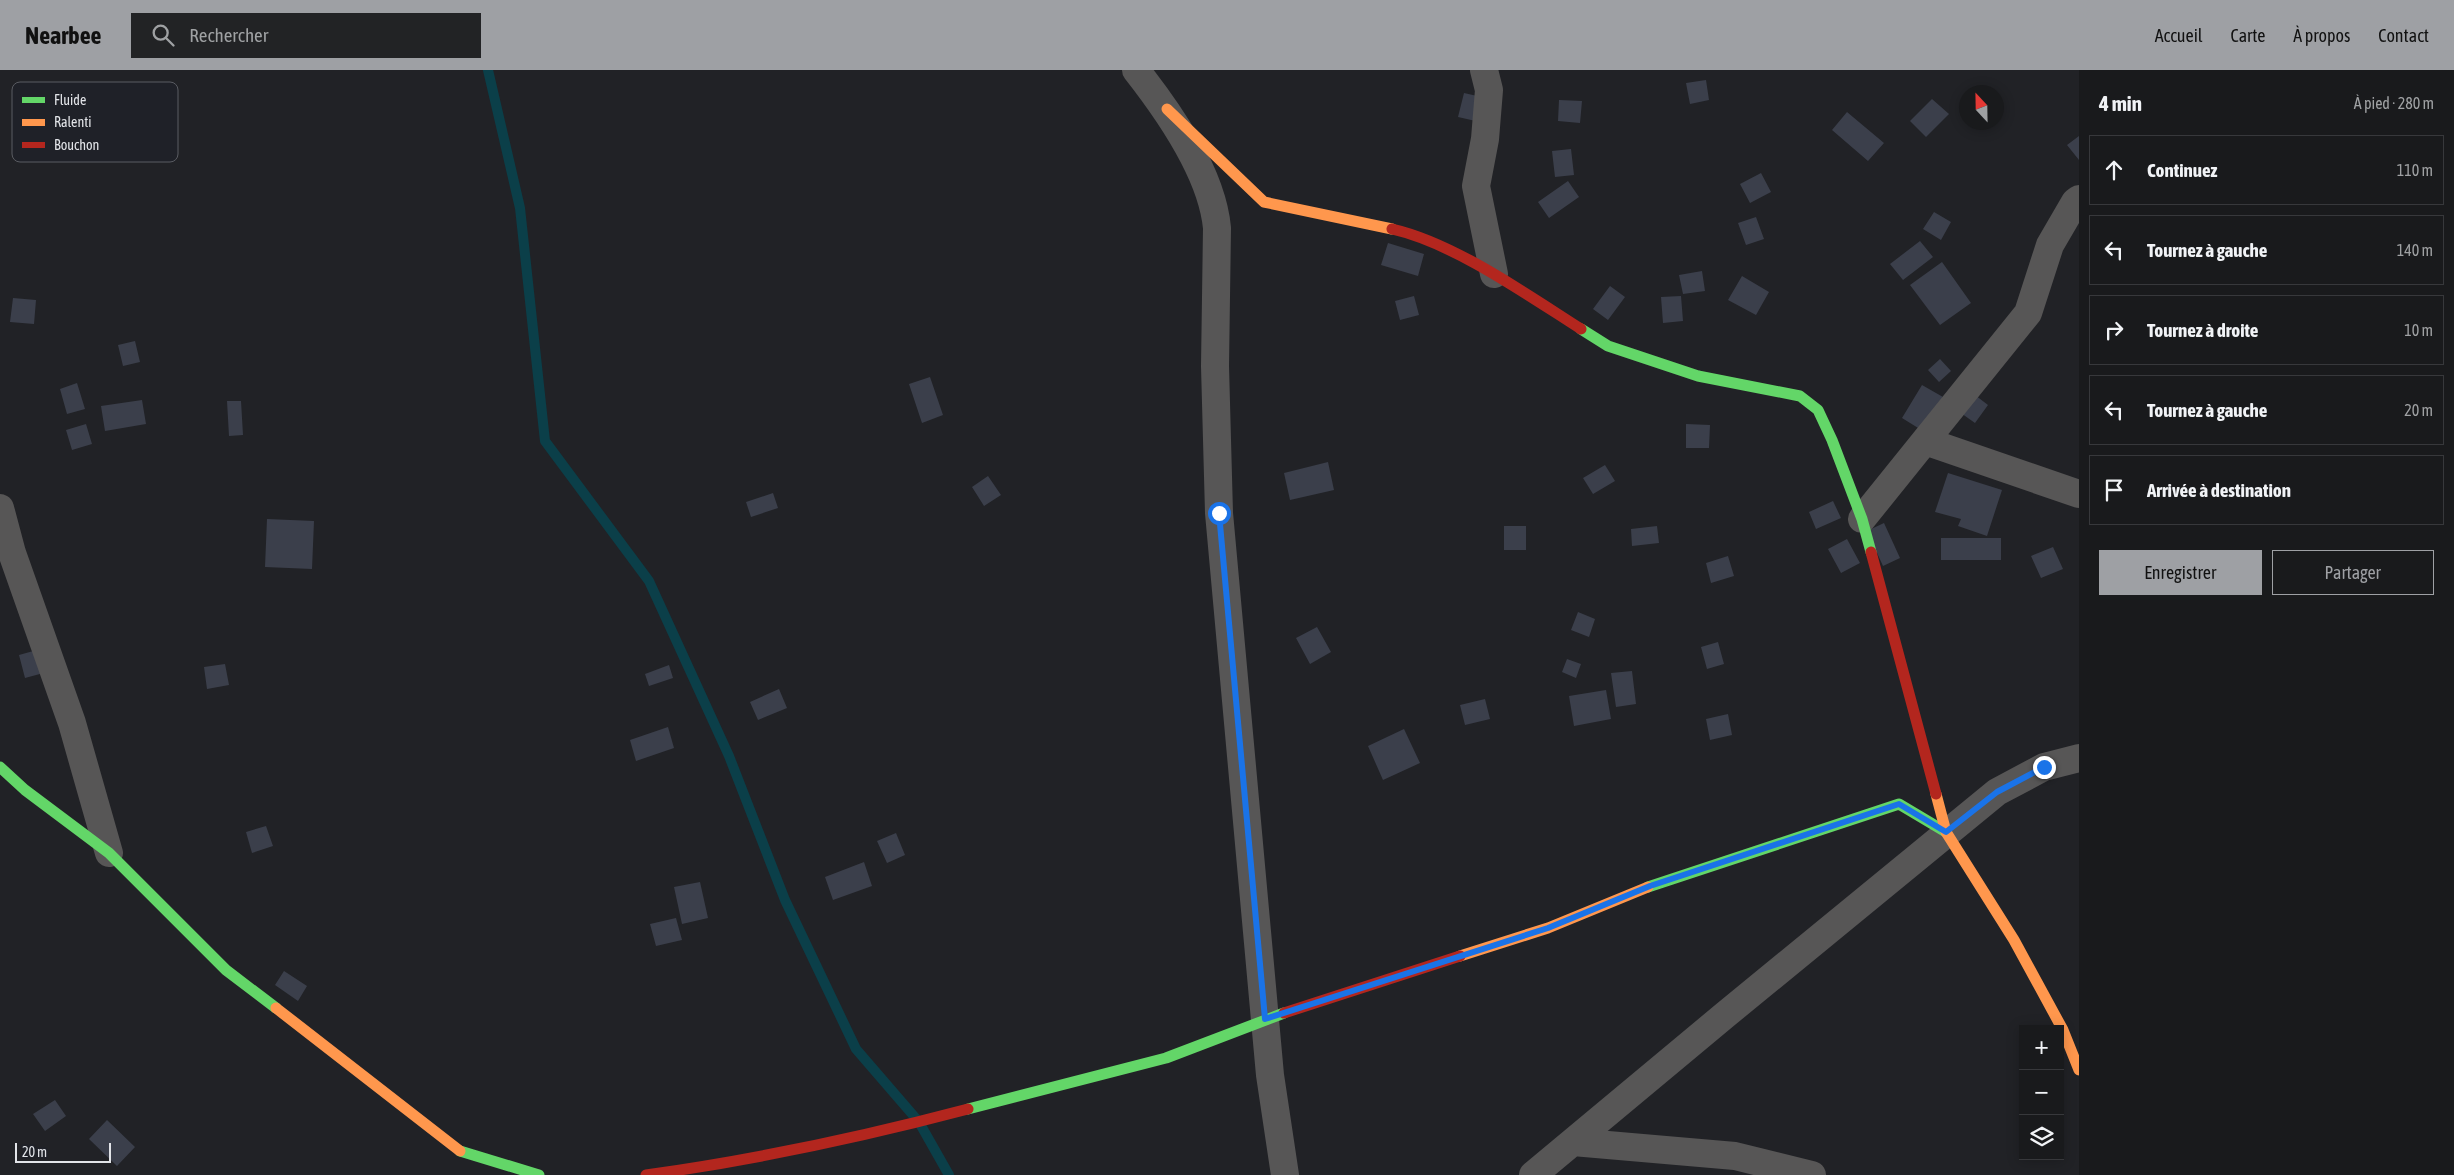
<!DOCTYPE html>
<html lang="fr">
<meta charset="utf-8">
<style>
:root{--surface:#191a1c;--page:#222325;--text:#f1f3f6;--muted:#9fa1a3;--line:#37383b;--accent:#9ea0a4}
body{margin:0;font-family:"Asap Condensed",sans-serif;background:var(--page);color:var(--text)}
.controls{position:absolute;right:15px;bottom:15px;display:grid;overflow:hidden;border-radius:0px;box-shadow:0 2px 12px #0003}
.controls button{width:45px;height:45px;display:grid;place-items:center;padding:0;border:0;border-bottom:1px solid var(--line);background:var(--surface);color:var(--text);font:25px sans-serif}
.compass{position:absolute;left:1959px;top:15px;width:45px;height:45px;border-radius:50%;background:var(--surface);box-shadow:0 2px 12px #0003;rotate:338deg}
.scale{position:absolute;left:15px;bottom:12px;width:96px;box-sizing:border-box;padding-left:5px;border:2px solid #e2e4e8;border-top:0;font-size:14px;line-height:18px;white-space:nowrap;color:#e2e4e8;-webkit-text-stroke:4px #1f2128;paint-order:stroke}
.stop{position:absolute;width:15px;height:15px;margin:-11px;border:4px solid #1a73e8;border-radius:50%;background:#fff}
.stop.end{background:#1a73e8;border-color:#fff;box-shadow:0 1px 5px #0008}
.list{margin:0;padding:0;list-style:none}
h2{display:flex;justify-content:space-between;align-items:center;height:65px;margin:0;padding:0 20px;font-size:21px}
h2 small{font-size:16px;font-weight:400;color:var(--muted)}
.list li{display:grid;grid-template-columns:32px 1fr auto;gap:15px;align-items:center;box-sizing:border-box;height:70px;margin:0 10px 10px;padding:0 10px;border:1px solid var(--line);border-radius:0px}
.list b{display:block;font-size:19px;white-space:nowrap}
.list em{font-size:16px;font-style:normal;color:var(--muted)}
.actions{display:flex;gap:10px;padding:15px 20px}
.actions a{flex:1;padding:11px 0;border:1px solid var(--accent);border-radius:0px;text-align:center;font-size:18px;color:var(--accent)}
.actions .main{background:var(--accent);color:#111}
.icon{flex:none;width:28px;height:28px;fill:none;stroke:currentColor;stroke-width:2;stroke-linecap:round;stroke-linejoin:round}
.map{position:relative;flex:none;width:2079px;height:1105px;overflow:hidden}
header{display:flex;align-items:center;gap:30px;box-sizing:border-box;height:70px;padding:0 25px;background:var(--accent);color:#111}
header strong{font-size:24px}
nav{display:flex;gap:28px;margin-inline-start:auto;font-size:18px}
.search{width:350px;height:45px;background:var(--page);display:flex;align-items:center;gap:12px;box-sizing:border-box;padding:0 18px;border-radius:0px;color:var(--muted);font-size:19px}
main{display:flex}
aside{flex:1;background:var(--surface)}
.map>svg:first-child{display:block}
</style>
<header>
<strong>Nearbee</strong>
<div class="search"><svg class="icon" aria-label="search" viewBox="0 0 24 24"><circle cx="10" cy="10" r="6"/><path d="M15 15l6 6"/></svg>Rechercher</div>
<nav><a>Accueil</a><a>Carte</a><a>À propos</a><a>Contact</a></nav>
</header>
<main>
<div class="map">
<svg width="2079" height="1105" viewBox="0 0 2079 1105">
<rect width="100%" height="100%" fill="#212226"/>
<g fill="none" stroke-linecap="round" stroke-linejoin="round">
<path stroke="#0b3f49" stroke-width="10" d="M488,0L520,138L545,371L649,511L729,686L785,830L856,979L919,1052L949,1105"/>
</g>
<path fill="#3b3f4b" d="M1706,10L1709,30L1690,34L1686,13Z
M1464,23L1486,28L1480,52L1458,47Z
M1932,29L1949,44L1926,67L1910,51Z
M1559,30L1582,31L1580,53L1558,51Z
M1847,42L1884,73L1868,91L1832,60Z
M2079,66V90L2067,75Z
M1571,79L1574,105L1555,107L1552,81Z
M1761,103L1771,122L1750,133L1740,114Z
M1568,111L1579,127L1549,148L1538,132Z
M1934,142L1951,152L1941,170L1923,159Z
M1756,147L1764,169L1746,175L1738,153Z
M1920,171L1933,187L1903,210L1890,194Z
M1388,173L1424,184L1418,206L1381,195Z
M1942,192L1971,233L1940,255L1910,215Z
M1702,201L1705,221L1683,224L1679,205Z
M1742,206L1769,222L1756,245L1728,230Z
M1610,216L1625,227L1608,250L1593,239Z
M1414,226L1419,245L1400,250L1395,231Z
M1681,226L1683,251L1663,253L1661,227Z
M13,228L36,230L34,254L10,252Z
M135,271L140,292L123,296L118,275Z
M1940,289L1951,301L1939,312L1928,300Z
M930,307L943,345L922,353L909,314Z
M77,313L85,339L67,344L60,319Z
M1922,315L1943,327L1923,361L1902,348Z
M1971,322L1988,335L1975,353L1958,341Z
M142,330L146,354L105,361L101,336Z
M227,331H241L243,365L229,366Z
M86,354L92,374L72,380L66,360Z
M1686,354L1710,355L1709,378H1686Z
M1328,392L1334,420L1290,430L1284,403Z
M1605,395L1615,411L1593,424L1583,408Z
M1948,403L2002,420L1987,466L1958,456L1961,449L1935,442Z
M988,406L1001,425L984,436L972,417Z
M773,423L778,438L751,447L746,432Z
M1833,431L1841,448L1816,459L1809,442Z
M267,449L314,451L312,499L265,497Z
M1884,453L1900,488L1883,496L1867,461Z
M1504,456H1526V480H1504Z
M1657,456L1659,473L1632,476L1631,459Z
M1941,468H2001V490H1941Z
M1847,469L1860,493L1841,503L1828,479Z
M2053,477L2063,499L2041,508L2031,486Z
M1728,486L1734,506L1711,513L1706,493Z
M1578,542L1595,549L1589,567L1571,560Z
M1317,557L1331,582L1310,594L1296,568Z
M1718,572L1724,594L1707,599L1701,577Z
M44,578L51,601L25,608L19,585Z
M1567,589L1581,594L1576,608L1562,602Z
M225,594L229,615L207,619L204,597Z
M669,595L673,608L649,616L645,604Z
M1632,601L1636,634L1616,637L1611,603Z
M779,619L787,638L758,650L750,632Z
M1606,620L1611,649L1574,656L1569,626Z
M1485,629L1490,649L1465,655L1460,635Z
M1728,644L1732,665L1710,670L1706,649Z
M668,657L674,678L636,691L630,670Z
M1404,659L1420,693L1383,710L1368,676Z
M266,756L273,776L252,783L246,762Z
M896,763L905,785L887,793L877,771Z
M864,792L872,816L833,830L825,807Z
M700,812L708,848L682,854L674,817Z
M676,848L682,870L656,876L650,854Z
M284,901L307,916L298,931L275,915Z
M55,1030L66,1046L45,1061L33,1044Z
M107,1050L135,1077L117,1096L89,1069Z"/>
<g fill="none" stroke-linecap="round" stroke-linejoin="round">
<path stroke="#575656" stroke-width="28" d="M1136,0C1169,42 1212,103 1217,158L1215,296L1219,443L1270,1005L1285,1105
M1484,0L1489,20L1485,69L1476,116L1494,204
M1925,371L2079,424
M0,438L12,483L72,653L109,783
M1862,449L2028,243L2050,175L2075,132L2079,129
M1573,1072L1735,1086L1812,1105
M1533,1105L1725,945L1997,722L2044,697L2079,688"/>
<path stroke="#63d668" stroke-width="11" d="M1581,259L1608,276L1698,306L1800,326L1818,340L1832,370L1862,449L1871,482
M0,697L25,720L109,783L226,900L276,938
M1648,817L1899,734L1946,762
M968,1039L1166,988L1284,943
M460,1081L539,1105"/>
<path stroke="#ff974d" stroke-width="11" d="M1167,39L1264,132L1392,159
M1936,724L1946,762L2014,870L2063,960L2079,1000
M1460,886L1548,858L1648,817
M276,938L460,1081"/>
<path stroke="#b3261e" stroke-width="11" d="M1392,159C1454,173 1526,224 1581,259
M1871,482L1936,724
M1284,943L1460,886
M646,1105C754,1090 862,1067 968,1039"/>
</g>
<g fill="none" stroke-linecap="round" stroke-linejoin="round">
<path stroke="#1a73e8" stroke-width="6" d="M1219,443L1265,949L1548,858L1650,816L1899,734L1946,762L1997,722L2044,697"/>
</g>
<rect x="12" y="12" width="166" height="80" rx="8" fill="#1f2128" stroke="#5a5c62" stroke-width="1"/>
<rect x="22" y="27" width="23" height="6" fill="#63d668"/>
<rect x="22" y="49" width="23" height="7" fill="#ff974d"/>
<rect x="22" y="72" width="23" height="6" fill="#b3261e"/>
<g font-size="14" fill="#e2e4e8">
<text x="54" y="35">Fluide</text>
<text x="54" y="57">Ralenti</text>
<text x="54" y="80">Bouchon</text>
</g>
</svg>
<div class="controls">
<button>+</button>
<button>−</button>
<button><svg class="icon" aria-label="layers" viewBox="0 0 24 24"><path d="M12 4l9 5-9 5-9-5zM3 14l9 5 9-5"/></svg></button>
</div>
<svg class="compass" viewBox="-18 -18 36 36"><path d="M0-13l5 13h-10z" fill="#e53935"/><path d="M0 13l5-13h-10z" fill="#9fa1a3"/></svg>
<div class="scale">20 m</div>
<div class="stop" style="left:1219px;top:443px"></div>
<div class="stop end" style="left:2044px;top:697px"></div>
</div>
<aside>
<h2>4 min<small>À pied · 280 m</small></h2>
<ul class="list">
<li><svg class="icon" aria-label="ahead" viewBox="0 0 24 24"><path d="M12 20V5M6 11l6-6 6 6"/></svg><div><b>Continuez</b></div><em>110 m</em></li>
<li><svg class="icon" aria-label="left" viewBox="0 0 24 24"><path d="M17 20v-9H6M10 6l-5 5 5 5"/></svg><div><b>Tournez à gauche</b></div><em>140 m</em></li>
<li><svg class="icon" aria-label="right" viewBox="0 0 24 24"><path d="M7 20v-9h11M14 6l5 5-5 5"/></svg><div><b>Tournez à droite</b></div><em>10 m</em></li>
<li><svg class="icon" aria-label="left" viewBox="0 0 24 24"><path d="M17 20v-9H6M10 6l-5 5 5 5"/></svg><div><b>Tournez à gauche</b></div><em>20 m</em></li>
<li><svg class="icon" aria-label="arrive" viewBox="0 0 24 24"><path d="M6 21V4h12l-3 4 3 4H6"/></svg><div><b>Arrivée à destination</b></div></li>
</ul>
<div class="actions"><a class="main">Enregistrer</a><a>Partager</a></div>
</aside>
</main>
